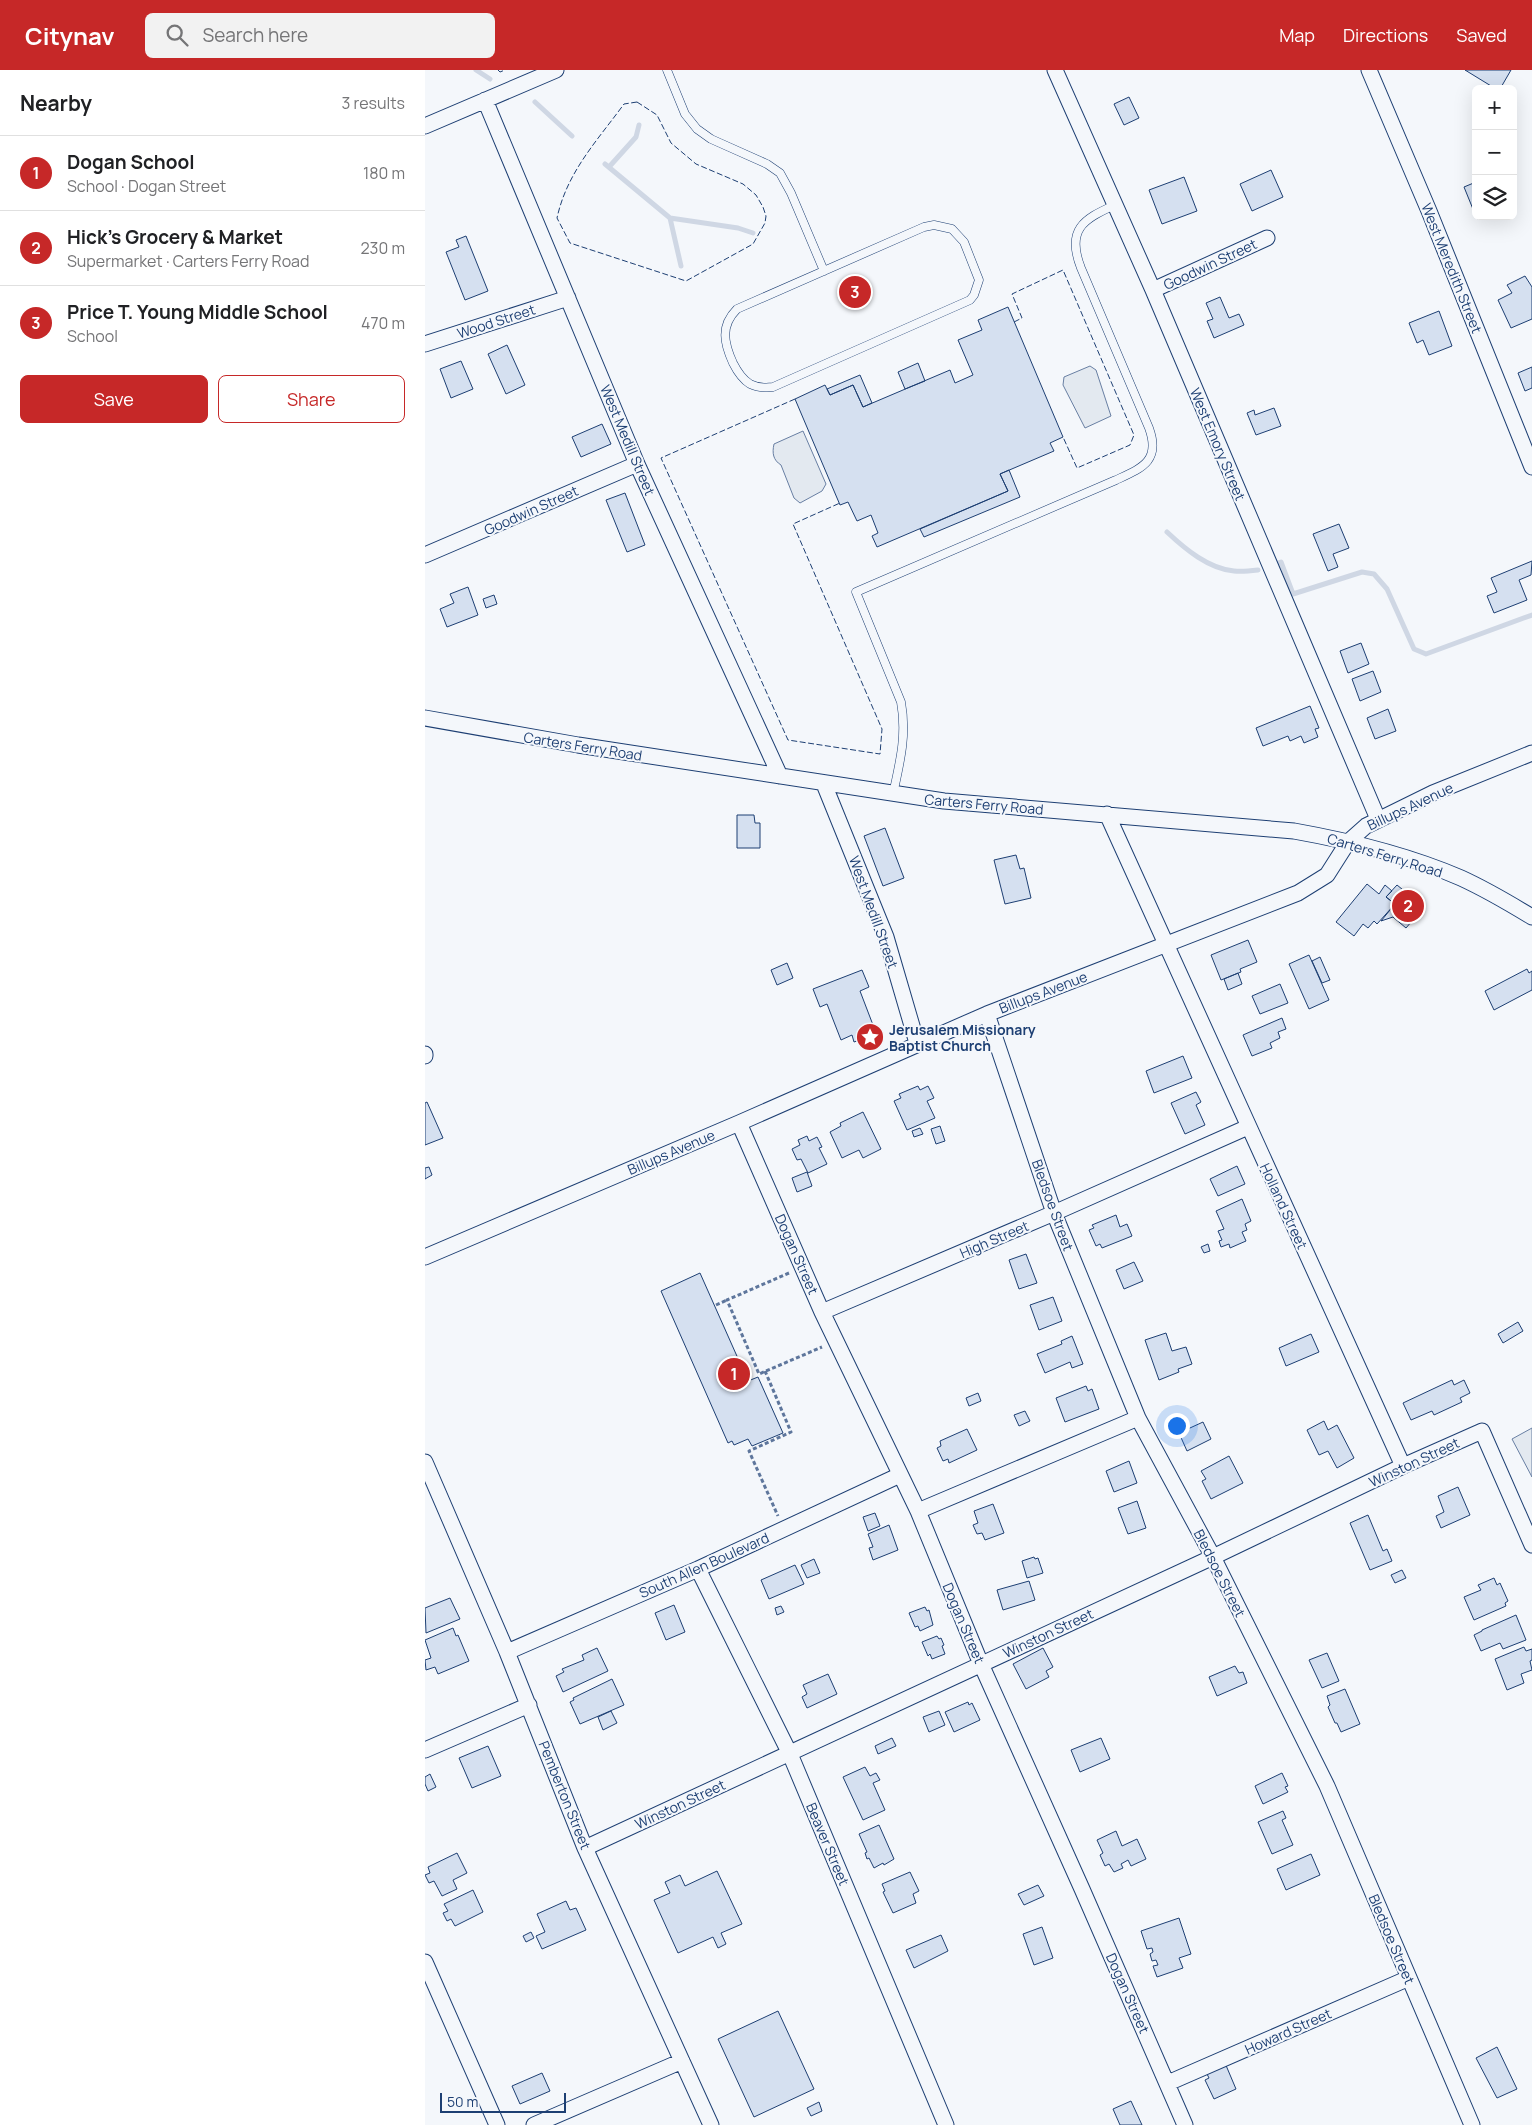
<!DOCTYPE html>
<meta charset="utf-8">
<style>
:root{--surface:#fff;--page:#f2f2f2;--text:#202124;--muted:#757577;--line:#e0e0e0;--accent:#c62828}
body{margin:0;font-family:Manrope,sans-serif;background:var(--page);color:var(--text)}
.controls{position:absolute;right:15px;top:15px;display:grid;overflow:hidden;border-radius:8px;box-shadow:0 5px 20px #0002}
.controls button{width:45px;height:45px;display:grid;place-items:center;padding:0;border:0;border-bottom:1px solid var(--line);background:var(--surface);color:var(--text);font:25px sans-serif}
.scale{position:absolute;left:15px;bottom:12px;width:126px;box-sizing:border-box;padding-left:5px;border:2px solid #1d3f73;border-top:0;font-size:14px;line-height:18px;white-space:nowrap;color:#1d3f73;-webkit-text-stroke:4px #f4f7fb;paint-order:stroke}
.you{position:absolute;left:751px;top:1355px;width:18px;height:18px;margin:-12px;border:4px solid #fff;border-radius:50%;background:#1a73e8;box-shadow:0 0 0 8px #1a73e833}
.badge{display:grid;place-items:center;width:32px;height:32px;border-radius:50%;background:var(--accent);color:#fff;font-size:16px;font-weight:700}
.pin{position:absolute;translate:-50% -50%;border:2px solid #fff;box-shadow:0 1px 5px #0006}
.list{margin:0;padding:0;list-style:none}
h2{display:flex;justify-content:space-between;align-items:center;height:65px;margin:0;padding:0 20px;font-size:21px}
h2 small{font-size:16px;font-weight:400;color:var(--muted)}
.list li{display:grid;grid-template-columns:32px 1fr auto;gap:15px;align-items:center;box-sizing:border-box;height:75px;padding:0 20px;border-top:1px solid var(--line)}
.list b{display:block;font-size:19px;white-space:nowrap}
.list p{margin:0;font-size:16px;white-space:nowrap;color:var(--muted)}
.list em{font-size:16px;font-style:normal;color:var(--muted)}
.actions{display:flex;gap:10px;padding:15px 20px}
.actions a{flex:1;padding:11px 0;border:1px solid var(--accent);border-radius:8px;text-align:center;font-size:18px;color:var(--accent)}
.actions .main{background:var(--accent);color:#fff}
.icon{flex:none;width:28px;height:28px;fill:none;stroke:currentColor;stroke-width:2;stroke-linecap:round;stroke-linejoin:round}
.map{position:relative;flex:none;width:1107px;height:2055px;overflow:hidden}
header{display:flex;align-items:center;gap:30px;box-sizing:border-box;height:70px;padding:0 25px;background:var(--accent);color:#fff}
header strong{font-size:24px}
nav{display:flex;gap:28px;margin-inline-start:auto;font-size:18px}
.search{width:350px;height:45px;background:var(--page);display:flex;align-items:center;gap:12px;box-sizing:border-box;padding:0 18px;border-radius:8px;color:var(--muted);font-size:19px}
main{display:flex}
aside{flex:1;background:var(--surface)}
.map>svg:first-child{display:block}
</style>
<header>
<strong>Citynav</strong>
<div class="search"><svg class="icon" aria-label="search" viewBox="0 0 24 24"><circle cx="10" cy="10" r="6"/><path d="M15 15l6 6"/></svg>Search here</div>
<nav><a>Map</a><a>Directions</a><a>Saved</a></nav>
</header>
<main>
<aside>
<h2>Nearby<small>3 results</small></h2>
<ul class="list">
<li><span class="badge">1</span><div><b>Dogan School</b><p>School · Dogan Street</p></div><em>180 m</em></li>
<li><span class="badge">2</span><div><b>Hick's Grocery &amp; Market</b><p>Supermarket · Carters Ferry Road</p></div><em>230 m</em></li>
<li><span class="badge">3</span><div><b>Price T. Young Middle School</b><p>School</p></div><em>470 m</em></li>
</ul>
<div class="actions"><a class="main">Save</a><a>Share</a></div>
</aside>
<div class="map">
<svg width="1107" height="2055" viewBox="0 0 1107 2055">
<rect width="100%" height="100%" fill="#f4f7fb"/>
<path fill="#e3e9f0" stroke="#687fa3" d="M665,296L671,300L686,346L660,358L638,315L639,307Z
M378,361L401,414L397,421L375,433L369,428L356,395C348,390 347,383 349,374Z
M1107,1358V1407L1087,1369Z"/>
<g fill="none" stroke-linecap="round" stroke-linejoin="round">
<path stroke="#cfd7e4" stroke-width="5" d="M51,0L65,9
M110,32L147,66
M180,94L245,148L313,158L328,163
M184,97L211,67L214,55
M245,148L256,196
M742,462C760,479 784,499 809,501C817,502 825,501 833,500
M853,493L856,492L868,524L937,502L949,504L962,519L989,579L1001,584L1107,545"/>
</g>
<path fill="#d5e0f0" stroke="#1d3f73" d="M1040,0H1086L1075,19H1071Z
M704,27L714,48L699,55L689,34Z
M846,100L858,127L827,141L815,114Z
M759,107L772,141L737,154L724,120Z
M1051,112V146H1058L1052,149L1039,117Z
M41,166L63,221L40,230L21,182L34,177L31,170Z
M1100,206L1107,217V249L1086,258L1073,230L1087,223L1082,215Z
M795,227L804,248L814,244L819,255L789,268L782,251L788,249L781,233Z
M583,237L638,367L625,373L629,381L575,404L583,421L452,477L447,466L453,463L446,445L432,451L423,432L415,435L370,329L400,315L405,325L428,315L438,337L525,300L530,313L548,305L533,270L557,260L553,250Z
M1014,241L1027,276L1004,285L998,270L992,273L984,253Z
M82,275L100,315L81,324L63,284Z
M36,291L48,319L26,328L15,299Z
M493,293L500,311L480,319L473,302Z
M1107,297V318L1100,321L1093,303Z
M435,305L447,333L438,337L428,315L405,325L402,319Z
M849,338L856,356L831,365L822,343L829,340L830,345Z
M177,354L186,374L156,387L147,367Z
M584,400L595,427L499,467L495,459L583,421L575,404Z
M200,423L220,475L202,482L181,430Z
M914,454L924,478L908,484L913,497L903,501L888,464Z
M1107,491L1106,505L1094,510L1102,530L1069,543L1062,526L1072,522L1066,508Z
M43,517L53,545L22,557L15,539L29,533L25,524Z
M69,525L72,534L61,538L58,529Z
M936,573L944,594L923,603L915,581Z
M948,601L956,622L935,631L927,609Z
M885,636L894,658L890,659L893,667L879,673L876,666L865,671L863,666L838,676L831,658Z
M963,639L971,661L950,669L942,648Z
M312,745H329L330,753H335V778H312Z
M460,758L479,808L458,816L439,766Z
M591,785L595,799L599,798L606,828L580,834L569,790Z
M942,814L954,824L960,815L967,821L961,827L970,834L952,854L949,851L943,858L938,854L929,866L911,852Z
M972,815L999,837L981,858L968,847L956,851L970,834L961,827Z
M823,870L832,892L815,899L816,902L796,910L786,885Z
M884,885L904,930L884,939L864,894Z
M895,887L905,910L897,913L887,891Z
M362,893L368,908L352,915L346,900Z
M1102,899L1104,903L1107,901V920L1069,940L1060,921Z
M437,900L444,917L435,921L448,955L437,960L440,968L429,972L427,965L416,970L402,934L395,937L388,919Z
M813,903L817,914L803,920L799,909Z
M855,914L863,933L835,944L827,926Z
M857,948L861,959L853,962L855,968L845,973L847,978L827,986L818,965Z
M758,986L767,1008L729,1023L721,1001Z
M493,1016L495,1020L503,1016L509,1028L502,1031L510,1048L482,1060L469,1031L476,1028L474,1024Z
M771,1022L776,1032L771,1035L780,1055L760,1064L746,1033Z
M2,1032L18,1068L0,1075V1033Z
M438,1042L456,1079L438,1088L434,1080L417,1088L405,1062L416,1056L415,1053Z
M515,1056L520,1071L511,1074L506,1059Z
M495,1058L498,1064L489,1067L487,1061Z
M382,1066L384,1071L392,1067L397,1077L394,1078L402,1094L383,1103L376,1089L372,1090L367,1079L375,1075L373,1070Z
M812,1096L820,1114L793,1126L785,1109Z
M4,1097L7,1105L0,1109V1098Z
M382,1102L387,1116L372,1122L367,1108Z
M817,1129L826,1151L820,1154L822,1160L817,1162L821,1171L805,1178L804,1174L796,1177L794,1171L797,1170L793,1161L799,1159L791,1141Z
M691,1145L695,1157L702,1154L707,1166L677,1178L675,1174L671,1176L664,1160L669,1158L667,1155Z
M783,1174L785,1181L779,1183L776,1177Z
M601,1184L612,1213L594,1219L584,1190Z
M709,1192L718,1211L699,1219L691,1200Z
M275,1203L323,1311L333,1307L358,1363L327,1376L323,1369L309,1375L307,1371L303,1373L236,1221Z
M628,1227L637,1251L614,1260L605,1235Z
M1093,1252L1098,1261L1078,1273L1073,1264Z
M741,1263L747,1281L761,1277L767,1294L753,1299L754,1302L734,1310L720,1270Z
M886,1264L894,1282L861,1296L854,1278Z
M647,1266L658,1294L647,1298L645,1292L620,1303L612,1284L637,1274L636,1271Z
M1027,1310L1029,1315L1039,1310L1045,1323L1035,1328L1037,1332L1009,1345L1007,1341L986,1350L978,1333Z
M661,1316L663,1321L667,1319L674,1339L640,1352L631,1328Z
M553,1323L556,1331L544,1336L541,1328Z
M600,1341L605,1351L594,1356L589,1345Z
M899,1351L903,1360L912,1355L929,1388L912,1398L903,1381L894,1385L882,1360Z
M778,1352L786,1369L762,1381L754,1363Z
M542,1359L552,1380L524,1393L523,1389L518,1391L512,1378L516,1376L515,1371Z
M804,1386L818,1413L786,1429L777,1411L781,1409L776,1401Z
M704,1391L712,1413L689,1422L681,1401Z
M1033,1417L1045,1445L1016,1458L1011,1446L1019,1442L1013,1426Z
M712,1431L721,1458L703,1464L693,1438Z
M568,1434L579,1463L560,1470L557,1463L552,1464L548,1455L553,1453L549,1441Z
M450,1443L455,1456L443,1461L438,1447Z
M943,1445L958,1481L962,1479L967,1491L945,1500L925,1453Z
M464,1455L473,1480L448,1490L444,1478L448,1477L443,1464Z
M609,1487L610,1489L613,1488L618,1503L602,1508L597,1491Z
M389,1489L395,1503L382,1508L376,1495Z
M370,1495L379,1514L344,1529L336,1510Z
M977,1500L981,1508L970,1513L966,1505Z
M1069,1508L1072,1515L1075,1513L1083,1531L1080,1533L1081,1536L1049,1550L1039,1527L1056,1520L1053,1515Z
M604,1511L610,1530L578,1540L572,1520Z
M25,1528L35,1549L1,1563L0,1538Z
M249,1535L260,1562L241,1570L230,1543Z
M356,1536L359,1542L352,1545L350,1538Z
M500,1537L502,1541L504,1540L508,1555L495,1561L493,1556L490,1557L484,1543Z
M1091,1545L1101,1570L1078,1579L1075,1573L1056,1581L1049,1565L1057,1561V1560Z
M28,1558L31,1566L33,1565L44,1591L13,1604L10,1597L1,1600L0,1590L6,1588L0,1570Z
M512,1566L514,1569L516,1568L519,1575L517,1576L520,1584L507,1589L505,1584L503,1586L497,1572Z
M1099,1577L1101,1581L1107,1579V1590L1105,1591L1107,1600L1096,1604L1099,1613L1082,1620L1070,1589Z
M172,1578L183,1601L138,1622L131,1606L139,1602L137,1599L159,1590L157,1585Z
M618,1578L628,1597L621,1601L624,1607L601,1619L588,1594Z
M902,1583L914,1611L897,1618L884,1590Z
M810,1596L814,1603L818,1602L822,1613L792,1626L784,1607Z
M403,1604L412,1624L382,1638L377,1627L382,1624L378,1615Z
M187,1609L199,1635L155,1654L145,1632L149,1630L148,1628Z
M920,1619L935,1654L916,1662L912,1653H910L903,1637L905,1635L902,1626Z
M543,1632L544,1635L547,1633L555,1650L529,1662L520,1642Z
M186,1641L192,1653L178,1660L173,1647Z
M514,1641L520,1655L504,1662L498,1647Z
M467,1668L471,1676L453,1684L450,1676Z
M676,1668L685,1689L655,1702L646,1680Z
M63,1676L76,1706L47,1718L34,1688Z
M440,1697L445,1706L451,1703L455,1710L448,1713L460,1740L438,1750L418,1707Z
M857,1703L863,1716L860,1717L863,1722L838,1734L830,1716Z
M5,1704L11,1717L3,1721L0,1714V1707Z
M858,1741L861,1748L857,1750L868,1775L847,1784L833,1752Z
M454,1755L469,1789L459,1795L458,1793L449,1798L444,1788L442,1789L440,1783L442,1782L434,1764Z
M691,1761L697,1776L712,1769L721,1789L706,1796L703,1790L696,1794L698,1798L689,1802L684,1794L680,1796L675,1785L678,1783L672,1770Z
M32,1783L42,1803L28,1810L32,1819L17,1826L9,1811L4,1813L0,1805L5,1803L3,1797Z
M886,1784L895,1805L861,1820L852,1799Z
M292,1801L317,1854L296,1863L301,1874L293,1878L288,1867L253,1883L229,1830L245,1823L240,1812L255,1805L260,1816Z
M485,1802L494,1821L488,1824L491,1833L468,1843L458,1822L460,1821L457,1814Z
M613,1815L619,1826L599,1835L593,1824Z
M48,1820L58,1842L30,1856L26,1849L22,1851L18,1843L23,1841L19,1834Z
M141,1831L145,1840L151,1838L161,1860L117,1879L111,1866L120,1862L112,1844Z
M754,1848L766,1884L754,1888L758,1898L732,1907L728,1896L733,1895L731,1890L727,1891L725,1884L728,1882L727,1878L722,1879L716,1861Z
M617,1857L628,1888L609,1895L598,1864Z
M106,1862L109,1868L101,1872L98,1866Z
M516,1865L523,1881L489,1898L481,1880Z
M353,1941L389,2019L329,2047L293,1969Z
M1072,1977L1092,2019L1072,2028L1051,1988Z
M800,1993L811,2019L789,2029L780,2010L784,2008L780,2000Z
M117,2003L125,2021L95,2034L87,2016Z
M706,2031L717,2055H695L688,2039Z
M394,2032L397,2041L386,2046L382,2038Z"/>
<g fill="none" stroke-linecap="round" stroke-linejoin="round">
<defs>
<path id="service" d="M242,0L260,44L272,59L286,69L342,94L355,103L366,123L399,201
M509,155L527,159L539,172L554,210L549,225L545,230L348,317C340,318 333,318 325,314C317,309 312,301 308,293C299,273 295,256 312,239L499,157Z
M468,724C475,692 482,665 476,632L431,522L691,410C717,398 736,391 724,358L656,198C641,160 658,149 690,135"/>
<path id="minor" d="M630,0L728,220L953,749
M944,0L1004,141L1107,397
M60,30L212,394L355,706
M0,56L131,0
M728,220L842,168
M0,274L143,228
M0,485L212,394
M0,648L153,675L519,731L869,761C925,771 983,785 1036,808C1060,819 1084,833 1107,847
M399,714L461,867L492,973
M682,744L978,1396
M562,944L629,1143L713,1348L788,1487L902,1716L1047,2055
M0,984V986
M314,1053L397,1242L493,1441L556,1594L657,1819L760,2055
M0,1187L314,1053L562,944L873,823L902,805L923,772L941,756L1008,723L1107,683
M397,1242L629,1143L823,1057
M0,1392L82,1582L160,1778L286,2055
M493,1441L713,1348
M273,1499L365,1684L521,2055
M82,1582L273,1499L475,1405
M0,1680L104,1635
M160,1778L788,1487L978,1396L1057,1361L1107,1475
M0,1892L72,2055
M743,2013L984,1908
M109,2055L257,1991"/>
</defs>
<use href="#service" stroke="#1d3f73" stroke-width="9"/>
<use href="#minor" stroke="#1d3f73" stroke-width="17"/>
<path stroke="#5e769c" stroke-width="3" stroke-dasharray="4 2.5" stroke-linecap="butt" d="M364,1203L302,1230L334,1304L397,1277
M291,1235L302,1230
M340,1301L366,1362L324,1381L353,1446"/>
<use href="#service" stroke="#f4f7fb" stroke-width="8"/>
<use href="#minor" stroke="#f4f7fb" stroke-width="15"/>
<path stroke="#1d3f73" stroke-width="1" stroke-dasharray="6 2.5" stroke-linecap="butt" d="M73,0L75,2L80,0
M212,32L232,45L246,73L271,94L318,114L331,125L338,137L341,146L340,153L328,174L261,211L145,173L132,148C142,102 172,71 199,34Z
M589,252L597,248L587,224L638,200L709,365L705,375L652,398L638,367
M370,329L236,388L363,670L455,684L457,659L368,454L415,433"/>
</g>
<defs>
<symbol id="sight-disc" viewBox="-11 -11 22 22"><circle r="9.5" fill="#c62828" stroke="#f4f7fb"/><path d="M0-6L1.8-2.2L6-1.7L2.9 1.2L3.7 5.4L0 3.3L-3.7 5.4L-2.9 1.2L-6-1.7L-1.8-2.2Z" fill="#fff"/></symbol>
</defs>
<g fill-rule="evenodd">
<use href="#sight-disc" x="429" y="951" width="32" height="32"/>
</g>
<g text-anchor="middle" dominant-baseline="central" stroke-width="4" stroke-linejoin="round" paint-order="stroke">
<g font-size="14" fill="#1d3f73" stroke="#f4f7fb">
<text transform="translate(785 194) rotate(-25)">Goodwin Street</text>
<text transform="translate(1027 198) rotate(68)">West Meredith Street</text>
<text transform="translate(71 251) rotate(-18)">Wood Street</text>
<text transform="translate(203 370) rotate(67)">West Medill Street</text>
<text transform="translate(793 374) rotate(67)">West Emory Street</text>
<text transform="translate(106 440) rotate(-24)">Goodwin Street</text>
<text transform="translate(158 676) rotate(9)">Carters Ferry Road</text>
<text transform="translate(559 734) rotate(5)">Carters Ferry Road</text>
<text transform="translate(985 736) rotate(-25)">Billups Avenue</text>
<text transform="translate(960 785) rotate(17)">Carters Ferry Road</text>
<text transform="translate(449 842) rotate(70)">West Medill Street</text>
<text transform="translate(618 922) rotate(-21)">Billups Avenue</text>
<text transform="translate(246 1082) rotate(-23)">Billups Avenue</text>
<text transform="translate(628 1135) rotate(70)">Bledsoe Street</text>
<text transform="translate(859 1136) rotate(65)">Holland Street</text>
<text transform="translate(569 1169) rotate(-23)">High Street</text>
<text transform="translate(372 1184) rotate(66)">Dogan Street</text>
<text transform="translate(989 1392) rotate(-25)">Winston Street</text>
<text transform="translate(279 1495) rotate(-24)">South Allen Boulevard</text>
<text transform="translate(795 1503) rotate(63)">Bledsoe Street</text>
<text transform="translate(539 1553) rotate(67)">Dogan Street</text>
<text transform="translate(623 1563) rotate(-25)">Winston Street</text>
<text transform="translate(140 1725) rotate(68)">Pemberton Street</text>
<text transform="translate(255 1734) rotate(-25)">Winston Street</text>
<text transform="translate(403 1774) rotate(67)">Beaver Street</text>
<text transform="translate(967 1869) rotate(67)">Bledsoe Street</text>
<text transform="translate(703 1923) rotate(66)">Dogan Street</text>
<text transform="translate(863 1961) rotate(-24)">Howard Street</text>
</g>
<g font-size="14" font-weight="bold" fill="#1d3f73" stroke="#f4f7fb" text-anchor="start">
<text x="464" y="959">Jerusalem Missionary<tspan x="464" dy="16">Baptist Church</tspan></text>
</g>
</g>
</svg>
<div class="controls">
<button>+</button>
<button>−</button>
<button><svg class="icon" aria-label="layers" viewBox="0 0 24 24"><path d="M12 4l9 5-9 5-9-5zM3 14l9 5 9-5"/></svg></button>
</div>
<div class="scale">50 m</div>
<div class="you"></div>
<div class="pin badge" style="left:309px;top:1304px">1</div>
<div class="pin badge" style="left:983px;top:836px">2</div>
<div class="pin badge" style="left:430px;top:222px">3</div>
</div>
</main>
